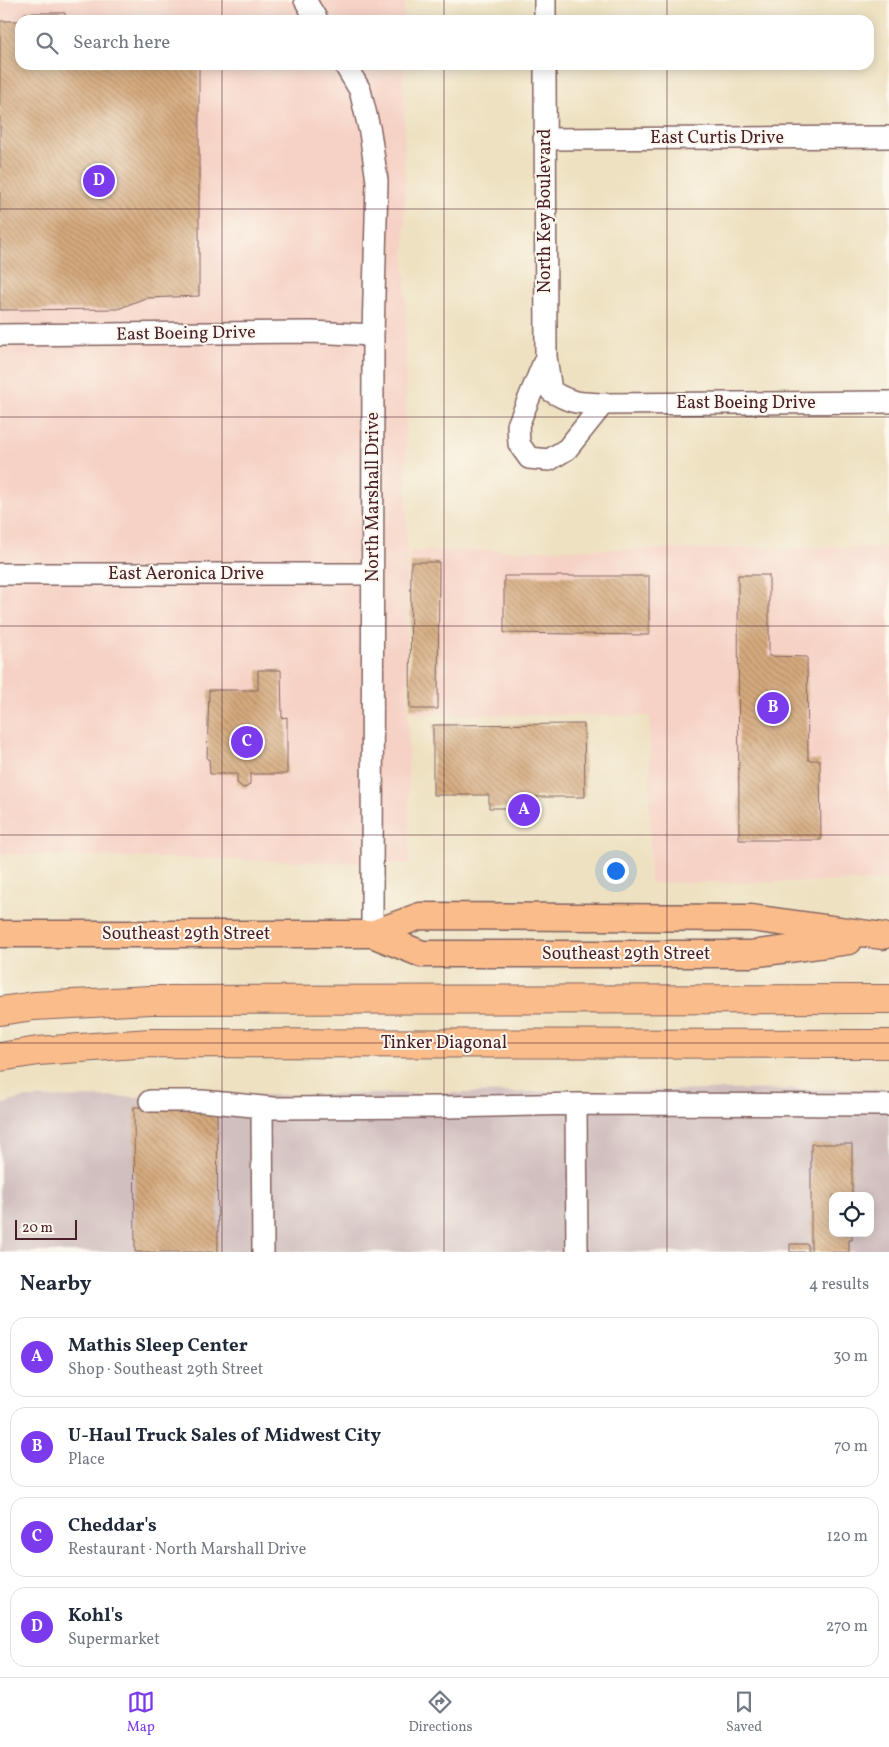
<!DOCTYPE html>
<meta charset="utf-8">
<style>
:root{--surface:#fff;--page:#f2f2f3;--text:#1f2937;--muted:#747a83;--line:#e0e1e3;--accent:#7c3aed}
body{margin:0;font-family:Vollkorn,serif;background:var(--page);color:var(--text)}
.controls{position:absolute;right:15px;bottom:15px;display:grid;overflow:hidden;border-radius:10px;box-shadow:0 2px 12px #0003}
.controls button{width:45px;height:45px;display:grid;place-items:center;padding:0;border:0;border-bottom:1px solid var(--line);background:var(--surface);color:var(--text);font:25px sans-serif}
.scale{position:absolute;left:15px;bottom:12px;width:62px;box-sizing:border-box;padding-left:5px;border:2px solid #4a1f2b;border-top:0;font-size:14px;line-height:18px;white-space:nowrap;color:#4a1f2b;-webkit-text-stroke:4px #fbf7ec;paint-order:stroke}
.you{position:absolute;left:615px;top:870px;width:18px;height:18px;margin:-12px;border:4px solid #fff;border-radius:50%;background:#1a73e8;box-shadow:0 0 0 8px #1a73e833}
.badge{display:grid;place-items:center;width:32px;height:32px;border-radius:50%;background:var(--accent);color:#fff;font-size:16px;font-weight:700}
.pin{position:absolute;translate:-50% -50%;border:2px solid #fff;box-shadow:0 1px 5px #0006}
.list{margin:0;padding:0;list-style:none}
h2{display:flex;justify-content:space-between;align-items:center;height:65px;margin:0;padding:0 20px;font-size:21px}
h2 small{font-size:16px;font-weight:400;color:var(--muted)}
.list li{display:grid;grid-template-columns:32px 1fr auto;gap:15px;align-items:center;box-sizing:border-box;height:80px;margin:0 10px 10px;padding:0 10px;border:1px solid var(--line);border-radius:15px}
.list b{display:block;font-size:19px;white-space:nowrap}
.list p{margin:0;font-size:16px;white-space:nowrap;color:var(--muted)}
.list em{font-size:16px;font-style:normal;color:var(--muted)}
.icon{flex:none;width:28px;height:28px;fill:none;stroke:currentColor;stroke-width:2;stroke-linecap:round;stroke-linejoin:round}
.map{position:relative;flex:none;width:889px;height:1252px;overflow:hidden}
.search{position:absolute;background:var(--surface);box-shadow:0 2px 12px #0003;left:15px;right:15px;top:15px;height:55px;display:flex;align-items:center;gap:12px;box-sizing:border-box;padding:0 18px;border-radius:15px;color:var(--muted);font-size:19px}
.sheet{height:425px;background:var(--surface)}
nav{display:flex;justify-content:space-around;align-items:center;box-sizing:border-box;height:70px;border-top:1px solid var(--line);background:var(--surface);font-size:14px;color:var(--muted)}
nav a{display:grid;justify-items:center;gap:2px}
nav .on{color:var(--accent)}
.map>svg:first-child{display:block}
</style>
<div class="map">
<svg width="889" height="1252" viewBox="0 0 889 1252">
<defs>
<pattern id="building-back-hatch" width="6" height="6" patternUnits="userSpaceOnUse" patternTransform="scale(1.25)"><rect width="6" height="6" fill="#d5aa7e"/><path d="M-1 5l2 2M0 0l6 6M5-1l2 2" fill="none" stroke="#af8a67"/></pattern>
</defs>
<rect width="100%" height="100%" fill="#fbf7ec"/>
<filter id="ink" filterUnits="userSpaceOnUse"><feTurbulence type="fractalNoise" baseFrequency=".02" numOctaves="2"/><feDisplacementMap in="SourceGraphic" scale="10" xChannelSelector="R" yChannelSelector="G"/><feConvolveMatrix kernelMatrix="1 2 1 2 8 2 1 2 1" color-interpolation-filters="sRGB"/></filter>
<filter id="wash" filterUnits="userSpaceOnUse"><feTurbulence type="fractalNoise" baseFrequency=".0096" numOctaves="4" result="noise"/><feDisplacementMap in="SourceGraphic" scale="20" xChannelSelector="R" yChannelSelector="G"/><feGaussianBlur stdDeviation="1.12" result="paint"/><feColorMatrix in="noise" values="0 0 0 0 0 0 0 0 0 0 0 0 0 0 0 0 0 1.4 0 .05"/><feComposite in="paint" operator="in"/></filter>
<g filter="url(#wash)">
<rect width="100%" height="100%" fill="#eee1c1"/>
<path fill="#f6d1c5" d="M0,0H404V20H20V65H404L409,864L0,854Z
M889,547V881L650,883V716L412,714L410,551Z"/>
<path fill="#d1bfbf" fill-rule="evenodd" d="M810,1089H889V1252H0V1105L23,1098ZM833,1196H870V1233H833Z"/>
<g id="blocks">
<path fill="url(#building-back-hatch)" d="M25,13H65V20H24Z
M0,21H20V65H199V296L145,298L118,309L0,310Z
M411,562H439L438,709H410Z
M738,575H769V656L807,657L808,760H820L821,840H739Z
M504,576H649V635L504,633Z
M258,670H281L282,718L287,717V774H250V784L247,787L243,788L237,783V774H210L209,759H207L209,690H258Z
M584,724L585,797H534V808H489V795H433V725Z
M134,1107H217L218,1252H135Z
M811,1144H852V1196H833V1233H852V1240H849V1252H811Z
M790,1244H808V1252H790Z"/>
</g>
</g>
<g filter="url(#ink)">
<use href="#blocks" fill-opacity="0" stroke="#836360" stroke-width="1"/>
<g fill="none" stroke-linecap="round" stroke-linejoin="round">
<defs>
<path id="minor" d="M305,0L317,20
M545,20V0
M345,65L360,90L370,132L377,181L373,335L372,934
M545,65L546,357L551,391C572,404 580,403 603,404L889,402
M544,139L889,137
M0,335L311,332L373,335
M546,357L518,425L519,444L529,458L549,460L567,449L603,404
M0,574H372
M150,1101H202L273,1108L446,1107L576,1104L889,1105
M576,1104L577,1252
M262,1107L263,1252"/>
<path id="major" d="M0,934H372L420,916L751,918L883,936
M372,934L422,954H751L849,941"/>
<path id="highway" d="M0,1011L34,1006L150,1000L889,999
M0,1057L38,1051L150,1043L889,1044"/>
</defs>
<use href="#minor" stroke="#836360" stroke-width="24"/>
<use href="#major" stroke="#836360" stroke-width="29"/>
<use href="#highway" stroke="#836360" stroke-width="30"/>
<use href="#minor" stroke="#fff" stroke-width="21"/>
<use href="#major" stroke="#f9bc8a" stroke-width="26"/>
<use href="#highway" stroke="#f9bc8a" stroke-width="28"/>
</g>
</g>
<path fill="none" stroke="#4a1f2b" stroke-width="1" stroke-opacity="0.55" d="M222,0V20M444,0V20M667,0V20M222,65V1252M444,65V1252M667,65V1252M0,209H889M0,417H889M0,626H889M0,835H889M0,1043H889"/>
<g text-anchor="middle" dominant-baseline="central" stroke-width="4" stroke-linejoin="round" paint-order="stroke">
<g font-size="18" fill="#4a1f2b" stroke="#fbf7ec">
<text x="717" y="138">East Curtis Drive</text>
<text transform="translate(545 211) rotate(-90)">North Key Boulevard</text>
<text transform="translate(186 334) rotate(-1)">East Boeing Drive</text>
<text x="746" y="403">East Boeing Drive</text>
<text transform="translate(373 497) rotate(-90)">North Marshall Drive</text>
<text x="186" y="574">East Aeronica Drive</text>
<text x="186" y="934">Southeast 29th Street</text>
<text x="626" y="954">Southeast 29th Street</text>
<text x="444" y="1043">Tinker Diagonal</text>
</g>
</g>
</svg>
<div class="controls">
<button><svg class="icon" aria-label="locate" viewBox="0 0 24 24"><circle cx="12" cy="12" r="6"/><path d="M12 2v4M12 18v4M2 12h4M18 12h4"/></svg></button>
</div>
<div class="scale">20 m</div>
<div class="you"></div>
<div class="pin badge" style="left:524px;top:810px">A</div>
<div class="pin badge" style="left:773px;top:708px">B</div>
<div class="pin badge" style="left:247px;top:742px">C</div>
<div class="pin badge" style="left:99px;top:181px">D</div>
<div class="search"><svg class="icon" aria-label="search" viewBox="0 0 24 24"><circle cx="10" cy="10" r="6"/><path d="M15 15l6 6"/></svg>Search here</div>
</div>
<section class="sheet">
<h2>Nearby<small>4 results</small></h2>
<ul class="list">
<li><span class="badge">A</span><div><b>Mathis Sleep Center</b><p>Shop · Southeast 29th Street</p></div><em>30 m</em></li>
<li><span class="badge">B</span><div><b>U-Haul Truck Sales of Midwest City</b><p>Place</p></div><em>70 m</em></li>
<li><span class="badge">C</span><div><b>Cheddar's</b><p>Restaurant · North Marshall Drive</p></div><em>120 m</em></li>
<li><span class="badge">D</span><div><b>Kohl's</b><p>Supermarket</p></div><em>270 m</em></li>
</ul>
</section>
<nav>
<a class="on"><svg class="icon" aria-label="map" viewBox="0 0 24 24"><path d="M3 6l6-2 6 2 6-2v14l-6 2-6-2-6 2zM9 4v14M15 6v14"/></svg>Map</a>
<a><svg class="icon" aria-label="directions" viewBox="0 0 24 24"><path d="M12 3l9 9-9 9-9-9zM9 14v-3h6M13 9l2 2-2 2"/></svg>Directions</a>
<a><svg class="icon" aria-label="saved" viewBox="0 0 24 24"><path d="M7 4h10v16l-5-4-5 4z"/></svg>Saved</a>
</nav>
